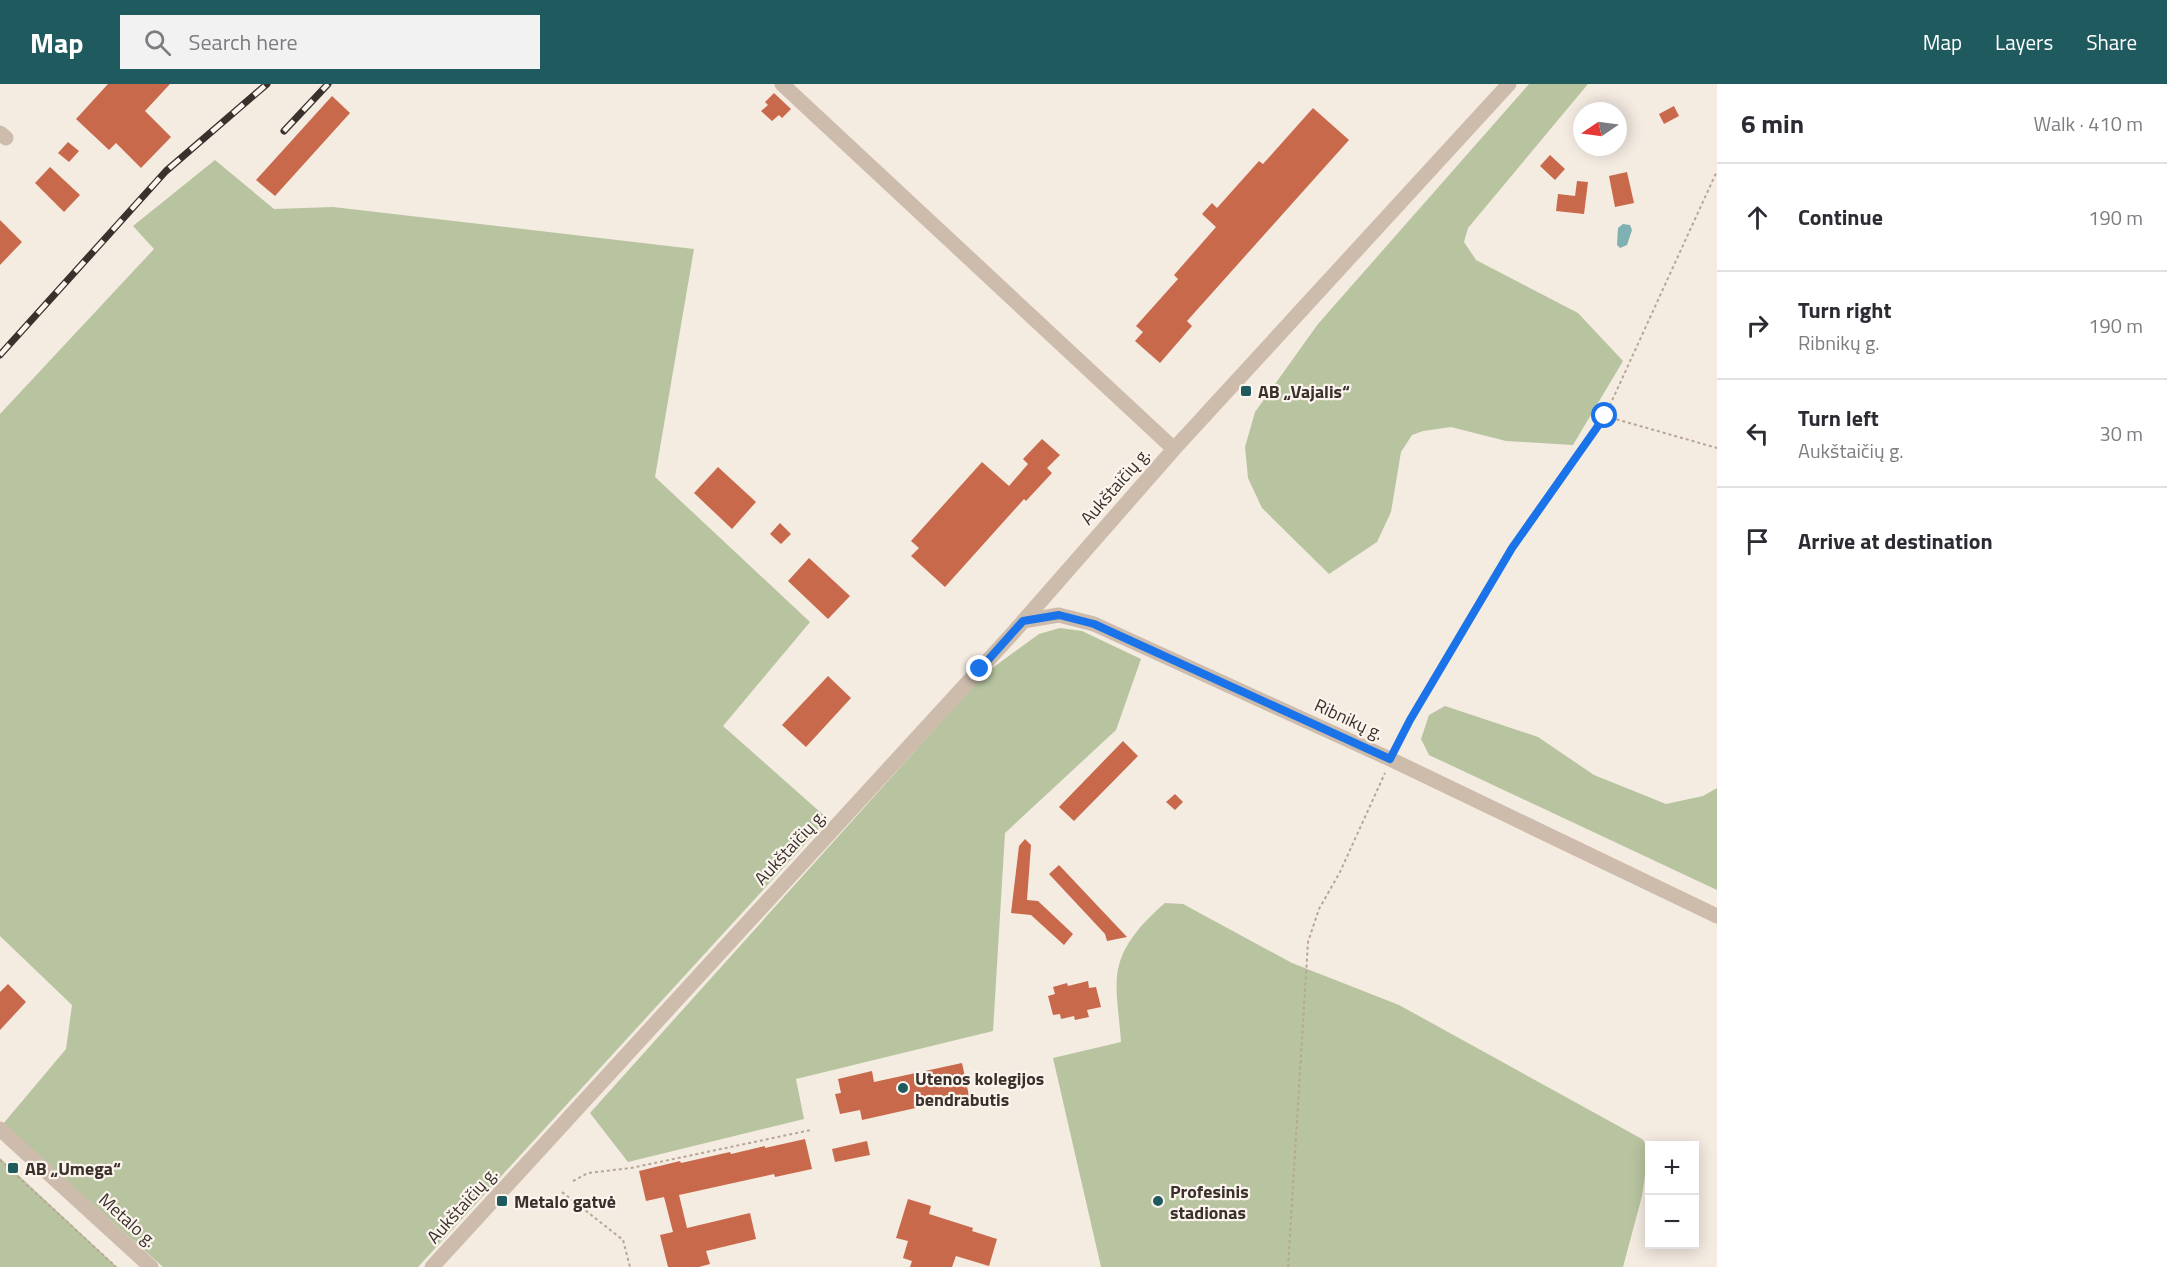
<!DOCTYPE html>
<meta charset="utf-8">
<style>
:root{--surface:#fff;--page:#f2f2f3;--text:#2b2b33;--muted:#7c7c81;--line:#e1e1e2;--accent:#1f5a5e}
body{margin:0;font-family:"Titillium Web",sans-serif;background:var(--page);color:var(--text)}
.controls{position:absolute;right:18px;bottom:18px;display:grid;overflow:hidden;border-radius:0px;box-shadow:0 3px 15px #0003}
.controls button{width:54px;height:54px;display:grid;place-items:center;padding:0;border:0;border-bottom:2px solid var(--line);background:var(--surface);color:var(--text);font:30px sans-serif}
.compass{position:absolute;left:1573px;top:18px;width:54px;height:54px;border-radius:50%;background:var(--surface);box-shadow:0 3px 15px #0003;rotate:257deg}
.stop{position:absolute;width:18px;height:18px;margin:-14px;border:4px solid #1a73e8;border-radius:50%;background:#fff}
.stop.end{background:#1a73e8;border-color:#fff;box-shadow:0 2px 6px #0008}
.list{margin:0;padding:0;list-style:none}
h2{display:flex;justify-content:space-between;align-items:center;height:78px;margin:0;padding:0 24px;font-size:26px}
h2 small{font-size:20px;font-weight:400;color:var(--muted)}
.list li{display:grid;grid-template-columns:39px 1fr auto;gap:18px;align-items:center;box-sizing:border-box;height:108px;padding:0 24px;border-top:2px solid var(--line)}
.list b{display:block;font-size:22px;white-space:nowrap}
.list p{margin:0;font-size:20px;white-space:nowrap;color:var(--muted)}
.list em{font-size:20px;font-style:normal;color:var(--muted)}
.icon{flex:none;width:33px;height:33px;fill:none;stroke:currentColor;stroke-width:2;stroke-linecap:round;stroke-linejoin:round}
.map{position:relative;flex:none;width:1717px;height:1183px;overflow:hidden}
header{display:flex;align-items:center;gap:36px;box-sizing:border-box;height:84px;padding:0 30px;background:var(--accent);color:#fff}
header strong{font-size:28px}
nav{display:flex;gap:33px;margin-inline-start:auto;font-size:21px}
.search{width:420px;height:54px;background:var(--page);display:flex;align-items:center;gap:15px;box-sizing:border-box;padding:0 21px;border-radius:0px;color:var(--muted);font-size:22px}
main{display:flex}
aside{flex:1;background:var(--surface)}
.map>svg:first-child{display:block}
</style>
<header>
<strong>Map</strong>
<div class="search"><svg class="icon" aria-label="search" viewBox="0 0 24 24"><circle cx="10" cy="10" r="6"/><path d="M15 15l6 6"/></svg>Search here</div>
<nav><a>Map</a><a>Layers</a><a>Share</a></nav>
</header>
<main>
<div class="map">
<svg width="1717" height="1183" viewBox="0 0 1717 1183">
<rect width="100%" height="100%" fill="#f4ebe1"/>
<path fill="#b8c4a0" d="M1529,0H1588L1468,144L1464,158L1476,176L1578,229L1623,277L1573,361L1506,357L1451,343L1423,347L1412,351L1401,368L1391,428L1377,458L1329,490L1262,424L1248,394L1245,363L1255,328L1318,240Z
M215,76L274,125L333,123L694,165L655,393L810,538L723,642L828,735L418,1183H163L3,1040L66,965L72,921L0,852V330L154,165L133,142Z
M1060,544L1082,547L1141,575L1116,646L1005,749L993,947L796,995L804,1035L628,1078L590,1029L984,590L1039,550Z
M1445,622L1538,653L1594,691L1666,720L1703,712L1717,704V806L1429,671L1421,655L1429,631Z
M1165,819L1183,820L1292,879L1399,921L1642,1055L1649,1064L1642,1112L1623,1183H1101L1053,974L1121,958C1120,939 1115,910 1117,892C1120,862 1143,838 1165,819Z
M0,1074L117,1183H0Z"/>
<path fill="#7fb0b2" d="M1623,140L1630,141L1632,146L1627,161L1620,164L1617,161L1618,144Z"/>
<path fill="#c8694b" d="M108,0H170L145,27L171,53L141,84L116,59L109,66L76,35Z
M774,9L791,25L782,34L779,31L772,37L761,27L768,21L765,18Z
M332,12L350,29L275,112L256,96Z
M1674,22L1679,32L1664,40L1659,30Z
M1313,24L1349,56L1187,237L1192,242L1160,279L1135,257L1143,248L1136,242L1178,195L1174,191L1216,143L1202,130L1212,119L1217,124L1259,77L1263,80Z
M68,58L79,67L69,78L58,69Z
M1550,71L1565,85L1555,96L1540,82Z
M50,83L80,111L64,128L35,99Z
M1627,88L1634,119L1615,123L1609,92Z
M1577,97L1588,98L1584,130L1556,127L1558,110L1575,112Z
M0,136L22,158L0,181Z
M1042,355L1060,371L1047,384L1052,389L1026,417L1024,415L945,503L911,472L919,464L911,457L982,378L1009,402L1028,380L1023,375Z
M718,383L756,418L732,445L694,409Z
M780,439L791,450L781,460L770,450Z
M809,474L850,512L828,535L788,497Z
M828,592L851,614L806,663L782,641Z
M1123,657L1138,672L1074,737L1059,723Z
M1175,710L1183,718L1175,726L1166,718Z
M1025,755L1031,761L1027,816L1038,817L1073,850L1064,861L1031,831L1011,829L1019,762Z
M1059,781L1127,853L1107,857L1105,850L1049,790Z
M1088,897L1089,904L1096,903L1101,923L1087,926L1089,933L1075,936L1074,932L1061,935L1060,930L1053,931L1048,912L1055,910L1053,903L1067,899L1068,902Z
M8,900L26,918L0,946V908Z
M962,979L969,1012L862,1036L860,1026L840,1030L835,1010L841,1009L838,995L872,987L874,998Z
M805,1055L812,1085L775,1093L774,1090L679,1111L687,1144L750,1129L756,1155L706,1167L710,1180L699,1183H668L660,1151L673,1148L664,1113L646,1117L639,1087L680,1077L681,1079L730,1068L731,1070L765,1062V1064Z
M867,1057L870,1071L835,1078L832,1065Z
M908,1115L931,1122L929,1130L973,1144L972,1147L997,1155L989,1182L956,1172L952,1183H910L912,1177L903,1174L908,1157L896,1154Z"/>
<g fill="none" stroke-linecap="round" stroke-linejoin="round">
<path stroke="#b9a596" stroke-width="2" stroke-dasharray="3 3" stroke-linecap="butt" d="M1605,332L1717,364
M1397,662L1410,636L1512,464L1605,332L1717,87
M0,1076L116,1183
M573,1097L588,1089L631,1084L811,1046
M562,1108L623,1156L630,1183
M1288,1183L1308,858L1319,825L1340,788L1385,689"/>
<path stroke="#cdbbac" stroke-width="15" d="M782,0L1174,365
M0,49L6,54
M1023,537L1059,531L1094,540L1390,675L1717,832
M0,1045L151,1183
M432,1183L1012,550L1174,365L1509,0"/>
<defs>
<path id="rail" d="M284,47L328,0
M0,271L166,87L267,0"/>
</defs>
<use href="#rail" stroke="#3b302b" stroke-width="7"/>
<use href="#rail" stroke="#fbf5ee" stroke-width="4.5" stroke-dasharray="14" stroke-linecap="butt"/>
</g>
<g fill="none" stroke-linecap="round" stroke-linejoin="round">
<path stroke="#1a73e8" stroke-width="8" d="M980,585L1023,537L1059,531L1094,540L1390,675L1410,636L1512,464L1605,332"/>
</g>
<g fill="#1f5a5e" stroke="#fbf5ee" stroke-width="2">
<rect x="1240" y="301" width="12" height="12" rx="3"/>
<circle cx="903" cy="1004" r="6"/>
<rect x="7" y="1078" width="12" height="12" rx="3"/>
<rect x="496" y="1111" width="12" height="12" rx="3"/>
<circle cx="1158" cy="1117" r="6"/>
</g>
<g text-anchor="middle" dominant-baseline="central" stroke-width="4.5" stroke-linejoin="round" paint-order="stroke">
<g font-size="18" font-weight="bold" fill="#3b302b" stroke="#fbf5ee" text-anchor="start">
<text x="1258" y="307">AB „Vajalis“</text>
<text x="915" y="994">Utenos kolegijos<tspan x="915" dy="21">bendrabutis</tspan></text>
<text x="25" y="1084">AB „Umega“</text>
<text x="1170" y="1107">Profesinis<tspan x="1170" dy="21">stadionas</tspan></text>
<text x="514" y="1117">Metalo gatvė</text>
</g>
<g font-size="18" fill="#3b302b" stroke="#fbf5ee">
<text transform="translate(1115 402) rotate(-49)">Aukštaičių g.</text>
<text transform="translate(1349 635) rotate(25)">Ribnikų g.</text>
<text transform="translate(790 763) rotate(-47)">Aukštaičių g.</text>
<text transform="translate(462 1121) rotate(-48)">Aukštaičių g.</text>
<text transform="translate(128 1136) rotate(42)">Metalo g.</text>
</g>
</g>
</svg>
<div class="controls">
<button>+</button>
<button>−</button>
</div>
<svg class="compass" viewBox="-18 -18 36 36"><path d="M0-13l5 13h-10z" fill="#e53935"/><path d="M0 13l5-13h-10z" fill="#7c7c81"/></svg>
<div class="stop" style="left:1605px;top:332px"></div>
<div class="stop end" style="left:980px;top:585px"></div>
</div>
<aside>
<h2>6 min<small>Walk · 410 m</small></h2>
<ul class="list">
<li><svg class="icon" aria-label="ahead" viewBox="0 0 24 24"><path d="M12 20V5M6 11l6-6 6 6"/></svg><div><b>Continue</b></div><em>190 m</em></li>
<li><svg class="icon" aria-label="right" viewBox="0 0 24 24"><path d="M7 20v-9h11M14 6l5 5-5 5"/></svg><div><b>Turn right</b><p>Ribnikų g.</p></div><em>190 m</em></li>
<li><svg class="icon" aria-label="left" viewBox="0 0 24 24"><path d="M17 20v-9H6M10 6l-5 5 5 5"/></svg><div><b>Turn left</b><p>Aukštaičių g.</p></div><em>30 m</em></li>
<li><svg class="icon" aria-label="arrive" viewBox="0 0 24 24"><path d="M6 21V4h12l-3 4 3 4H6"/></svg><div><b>Arrive at destination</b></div></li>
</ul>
</aside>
</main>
